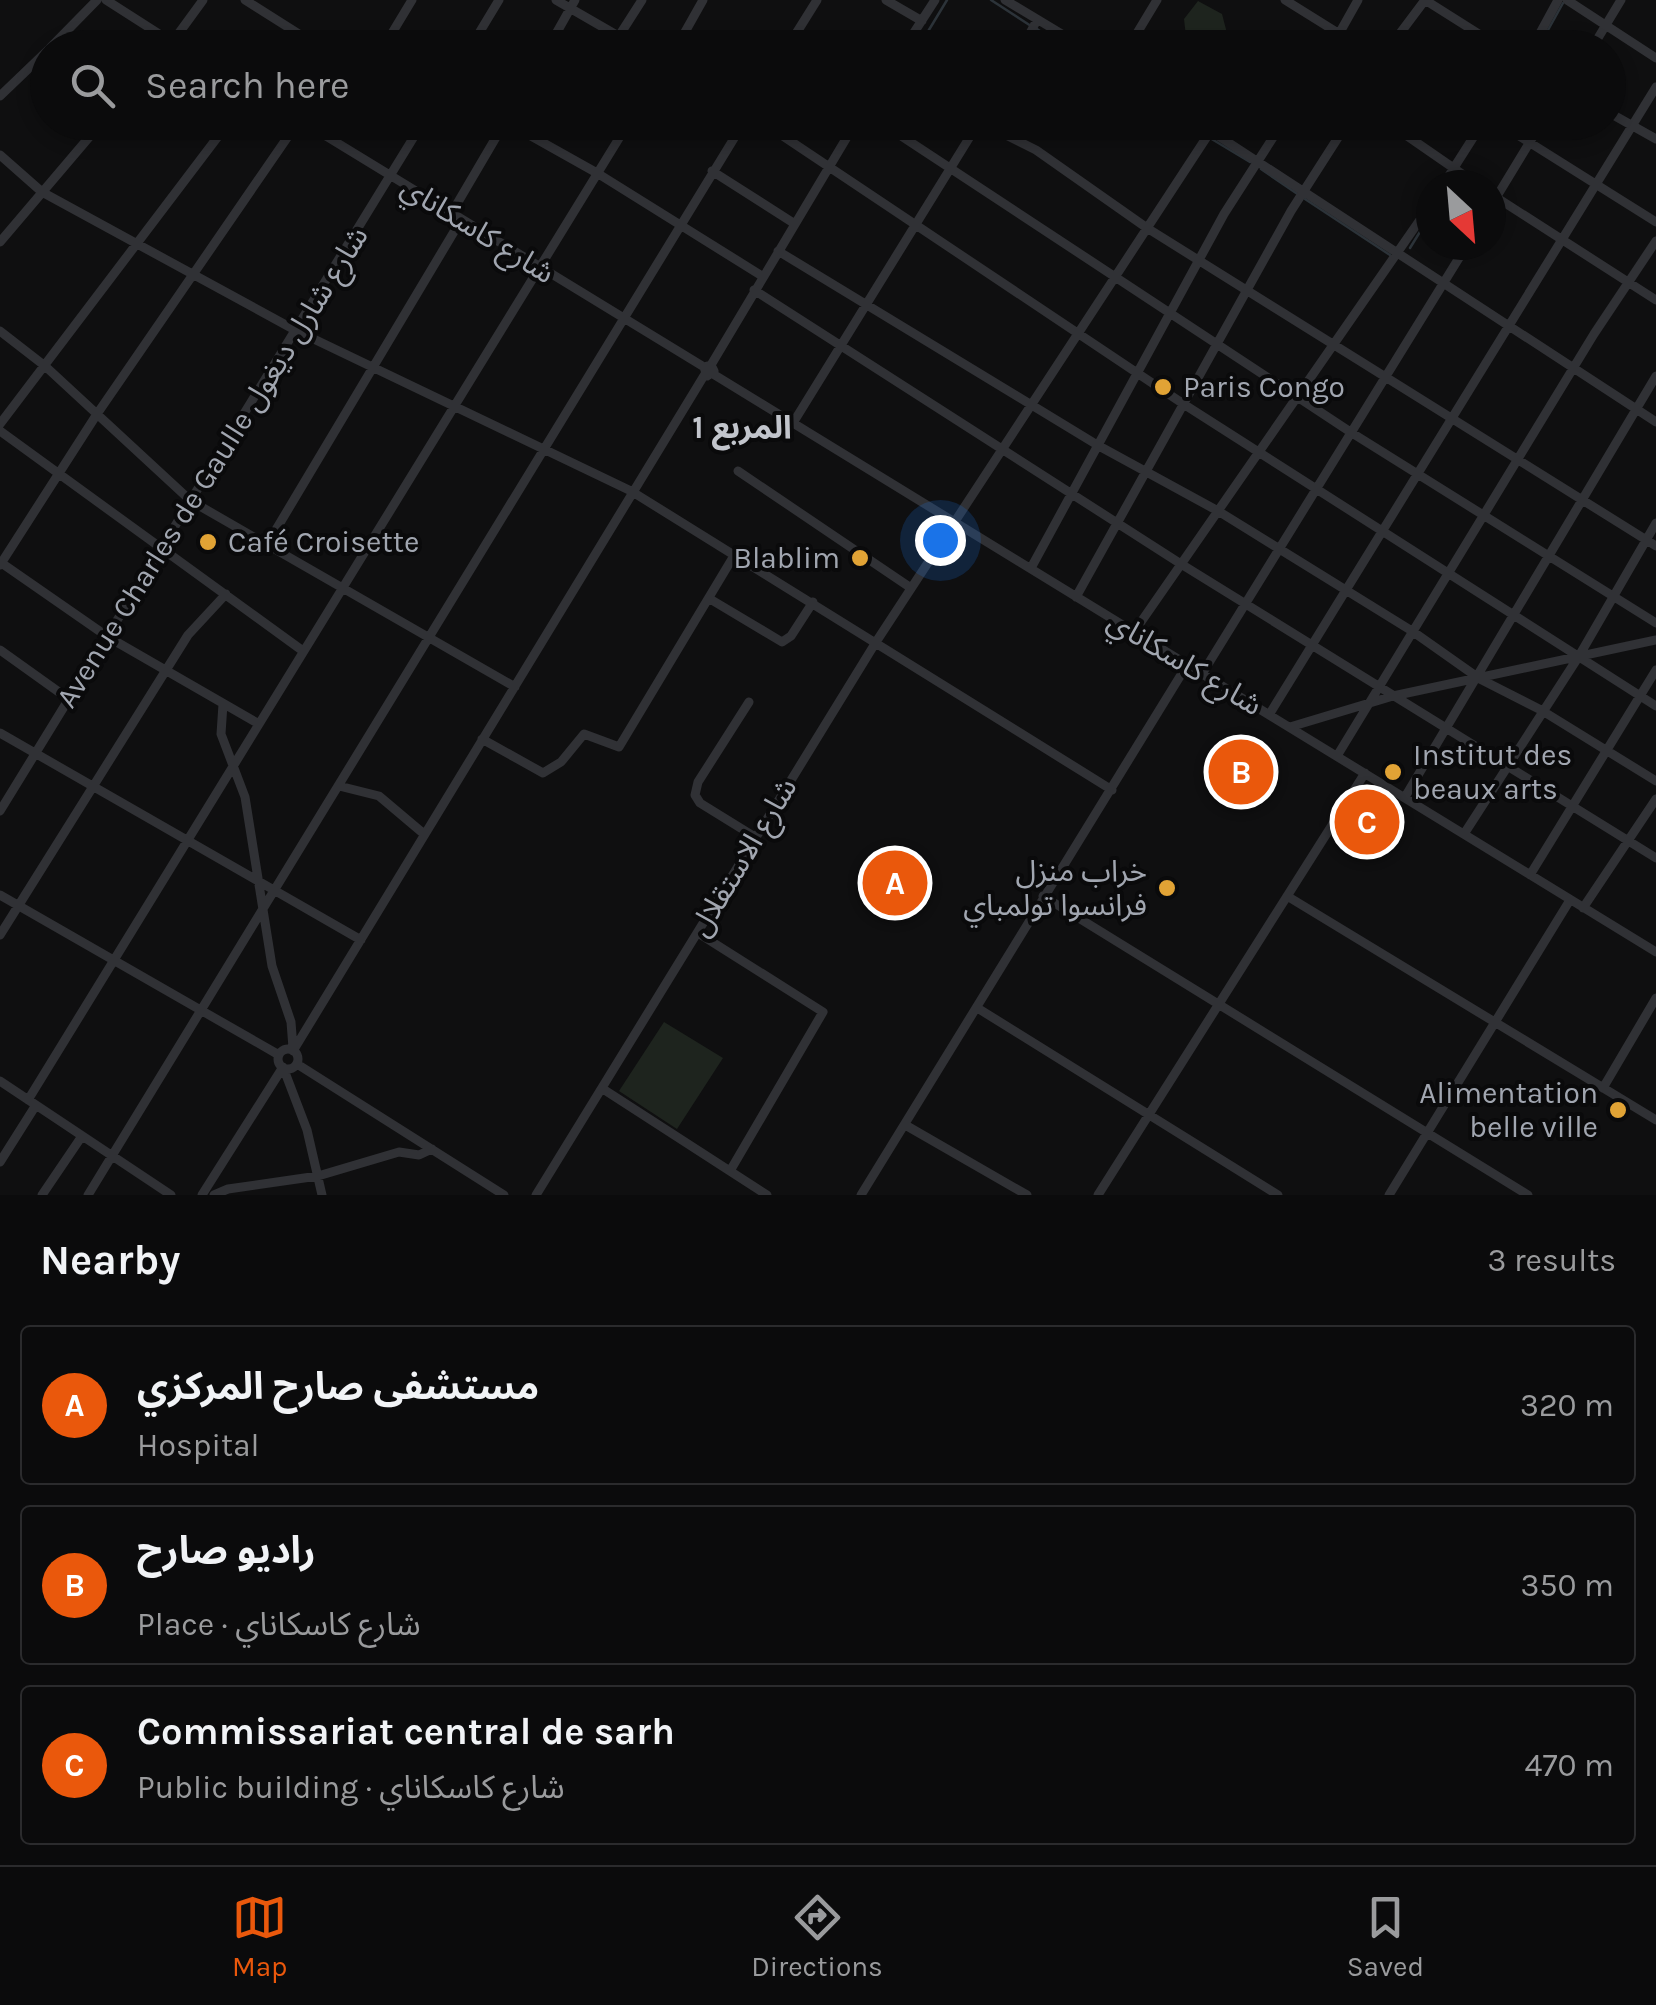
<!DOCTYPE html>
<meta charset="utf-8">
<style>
:root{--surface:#0b0b0c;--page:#19191a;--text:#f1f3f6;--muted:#9a9b9d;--line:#2b2b2d;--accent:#ea580c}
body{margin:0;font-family:Karla,"Noto Sans Arabic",sans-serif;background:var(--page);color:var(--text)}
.compass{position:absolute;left:1416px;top:170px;width:90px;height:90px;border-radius:50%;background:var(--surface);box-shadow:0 5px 15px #0003;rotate:154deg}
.you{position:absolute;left:940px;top:540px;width:35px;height:35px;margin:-25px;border:8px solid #fff;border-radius:50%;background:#1a73e8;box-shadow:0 0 0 15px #1a73e833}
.badge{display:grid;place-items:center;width:65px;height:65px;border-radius:50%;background:var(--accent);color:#fff;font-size:32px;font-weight:700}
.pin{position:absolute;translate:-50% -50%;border:5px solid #fff;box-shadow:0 2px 10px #0006}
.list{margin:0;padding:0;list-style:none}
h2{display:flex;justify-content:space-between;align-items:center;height:130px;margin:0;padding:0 40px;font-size:42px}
h2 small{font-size:32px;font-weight:400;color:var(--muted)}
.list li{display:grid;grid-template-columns:65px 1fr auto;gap:30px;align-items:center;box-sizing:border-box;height:160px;margin:0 20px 20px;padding:0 20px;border:2px solid var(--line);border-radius:10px}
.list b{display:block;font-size:38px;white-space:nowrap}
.list p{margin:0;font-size:32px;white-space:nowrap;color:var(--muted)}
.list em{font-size:32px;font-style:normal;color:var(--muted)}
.icon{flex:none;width:55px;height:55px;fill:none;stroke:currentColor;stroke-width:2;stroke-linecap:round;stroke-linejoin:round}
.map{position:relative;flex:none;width:1656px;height:1195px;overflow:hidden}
.search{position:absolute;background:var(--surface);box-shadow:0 5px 15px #0003;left:30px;right:30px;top:30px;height:110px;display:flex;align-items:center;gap:25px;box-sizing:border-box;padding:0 35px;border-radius:55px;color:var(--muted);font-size:38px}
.sheet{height:670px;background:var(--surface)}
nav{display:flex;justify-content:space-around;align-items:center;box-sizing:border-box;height:140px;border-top:2px solid var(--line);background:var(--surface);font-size:28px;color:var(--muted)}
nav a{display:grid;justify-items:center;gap:5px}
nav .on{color:var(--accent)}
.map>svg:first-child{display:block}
</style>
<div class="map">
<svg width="1656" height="1195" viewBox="0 0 1656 1195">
<rect width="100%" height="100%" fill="#0f0f10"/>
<path fill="#1e241e" d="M1198,1L1222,14L1228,37L1208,47L1187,45L1184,19Z
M664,1022L723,1058L677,1129L619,1091Z"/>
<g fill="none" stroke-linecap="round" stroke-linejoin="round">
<path stroke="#2c3339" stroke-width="2.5" d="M991,0L1031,26
M1037,29L1065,48
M918,48L947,0
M1538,48L1563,3
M1184,122L1204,135
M1210,138L1250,162
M1261,169L1299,195
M1448,185L1455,173
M1305,199L1390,255
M1410,248L1431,214"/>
<path stroke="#303135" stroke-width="9" d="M106,0L181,48
M245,0L321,48
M556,0L639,48
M886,0L922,21
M1005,0L1085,48
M1285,0L1338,33L1375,48
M1567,0L1656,58
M619,36L642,0
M50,48L97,0
M168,48L203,0
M383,48L412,0
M470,48L499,0
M548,48L575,0
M676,48L703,0
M787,48L817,0
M904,48L935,0
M1022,48L1037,20
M1128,48L1157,0
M1331,48L1358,0
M1389,48L1425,0L1501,48
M1532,48L1558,0
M1592,48L1621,0
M0,96L48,50
M1608,112L1656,139
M303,122L704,367
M506,122L597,173L762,276
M762,122L1185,405L1656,706
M880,122L1352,433L1656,623
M980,122L1036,150L1147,228L1656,546
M1197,122L1656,422
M1387,122L1478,185
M1497,122L1656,222
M329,137L338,122
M0,155L42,192L295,330L631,491L1112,790
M712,171L795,224
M1443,185L1483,122
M1491,194L1656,300
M1491,206L1542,122
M451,214L505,122
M0,242L102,122
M778,251L1099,446L1218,511L1412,631L1480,679L1541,710L1656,781
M754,290L1181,564L1656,858
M0,331L45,366L191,501L515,687
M711,365L714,371L707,376L704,367L711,365L856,122
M713,374L1656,952
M793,423L979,122
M0,424L229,122
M0,431L303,651
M738,471L911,588
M268,543L461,220
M0,562L108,637L259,724
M0,565L97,414L298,122
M1031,568L1224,214L1283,122
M1076,597L1291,211L1348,122
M710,599L782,642L791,636L813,602
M1134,632L1431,204
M0,650L70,700
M1202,674L1467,245
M749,702L698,782L695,795L700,803L755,837
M223,704L221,734L245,797L272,966L291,1022L293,1048
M1269,715L1656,87
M1290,727L1393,696L1656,640
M0,733L361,940
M482,739L543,773L561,762L584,734L619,747L735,554
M1337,756L1594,334L1656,241
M339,786L379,796L424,834
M1405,797L1656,376
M0,811L423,122
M1464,834L1579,656L1656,523
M1530,875L1656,670
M0,895L279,1055
M1043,896L1528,1195
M1287,896L1656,1120
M1583,908L1656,799
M698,933L823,1012L730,1171
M0,935L188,635L226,594
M979,1009L1278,1195
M278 1059a10 10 0 1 1 20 0a10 10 0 1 1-20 0Z
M293,1051L705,374
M297,1064L504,1195
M283,1067L307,1130L322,1195
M0,1081L171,1195
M1603,1088L1656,998
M603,1089L767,1195
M28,1100L629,122
M907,1126L1027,1195
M0,1162L36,1105
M42,1195L82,1136
M88,1195L744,122
M202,1195L283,1067
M214,1195L228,1189L318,1176L399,1152L419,1155L432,1149
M536,1195L876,642L1210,132
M861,1195L1187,665
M1098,1195L1365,773
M1389,1195L1570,900"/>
</g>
<g fill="#e1a335" stroke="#0a0a0b" stroke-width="4">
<circle cx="1163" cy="387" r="10"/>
<circle cx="208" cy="542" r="10"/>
<circle cx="860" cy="558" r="10"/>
<circle cx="1393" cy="772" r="10"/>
<circle cx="1167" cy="888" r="10"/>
<circle cx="1618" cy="1110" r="10"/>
</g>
<g text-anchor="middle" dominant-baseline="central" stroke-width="8" stroke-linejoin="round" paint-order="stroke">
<g font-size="30" fill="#a1a6b0" stroke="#0a0a0b">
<text transform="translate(478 230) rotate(32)">شارع كاسكاناي</text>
<text transform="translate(212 467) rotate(-58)">Avenue Charles de Gaulle شارع شارل ديغول</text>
<text transform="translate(1185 663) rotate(31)">شارع كاسكاناي</text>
<text transform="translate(743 857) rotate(-59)">شارع الاستقلال</text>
</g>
<g font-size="30" fill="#a1a6b0" stroke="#0a0a0b" text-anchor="start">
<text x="1183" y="387">Paris Congo</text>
<text x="228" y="542">Café Croisette</text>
<text x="840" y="558" text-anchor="end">Blablim</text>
<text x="1413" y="755">Institut des<tspan x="1413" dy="34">beaux arts</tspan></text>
<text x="1147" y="871" text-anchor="end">خراب منزل<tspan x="1147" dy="34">فرانسوا تولمباي</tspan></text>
<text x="1598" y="1093" text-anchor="end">Alimentation<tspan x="1598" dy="34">belle ville</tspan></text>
</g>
<g font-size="32" font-weight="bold" fill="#c2c5cc" stroke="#0a0a0b">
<text x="742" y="427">المربع 1</text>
</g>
</g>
</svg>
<svg class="compass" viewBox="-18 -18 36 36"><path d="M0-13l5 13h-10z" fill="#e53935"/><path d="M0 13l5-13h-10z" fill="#9a9b9d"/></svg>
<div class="you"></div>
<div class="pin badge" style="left:895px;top:883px">A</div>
<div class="pin badge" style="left:1241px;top:772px">B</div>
<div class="pin badge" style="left:1367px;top:822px">C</div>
<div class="search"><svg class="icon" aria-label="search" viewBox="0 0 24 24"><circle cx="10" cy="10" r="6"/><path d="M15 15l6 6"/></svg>Search here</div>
</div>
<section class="sheet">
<h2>Nearby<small>3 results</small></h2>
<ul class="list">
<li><span class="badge">A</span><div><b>مستشفى صارح المركزي</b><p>Hospital</p></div><em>320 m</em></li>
<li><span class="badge">B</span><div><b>راديو صارح</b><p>Place · شارع كاسكاناي</p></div><em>350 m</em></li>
<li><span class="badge">C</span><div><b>Commissariat central de sarh</b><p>Public building · شارع كاسكاناي</p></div><em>470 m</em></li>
</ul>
</section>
<nav>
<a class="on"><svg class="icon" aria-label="map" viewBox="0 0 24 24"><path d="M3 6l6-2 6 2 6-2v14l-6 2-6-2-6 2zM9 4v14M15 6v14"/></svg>Map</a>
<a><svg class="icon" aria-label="directions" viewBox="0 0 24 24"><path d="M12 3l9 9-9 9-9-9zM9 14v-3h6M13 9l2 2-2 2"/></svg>Directions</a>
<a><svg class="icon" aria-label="saved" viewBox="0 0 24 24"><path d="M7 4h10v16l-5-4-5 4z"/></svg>Saved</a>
</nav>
